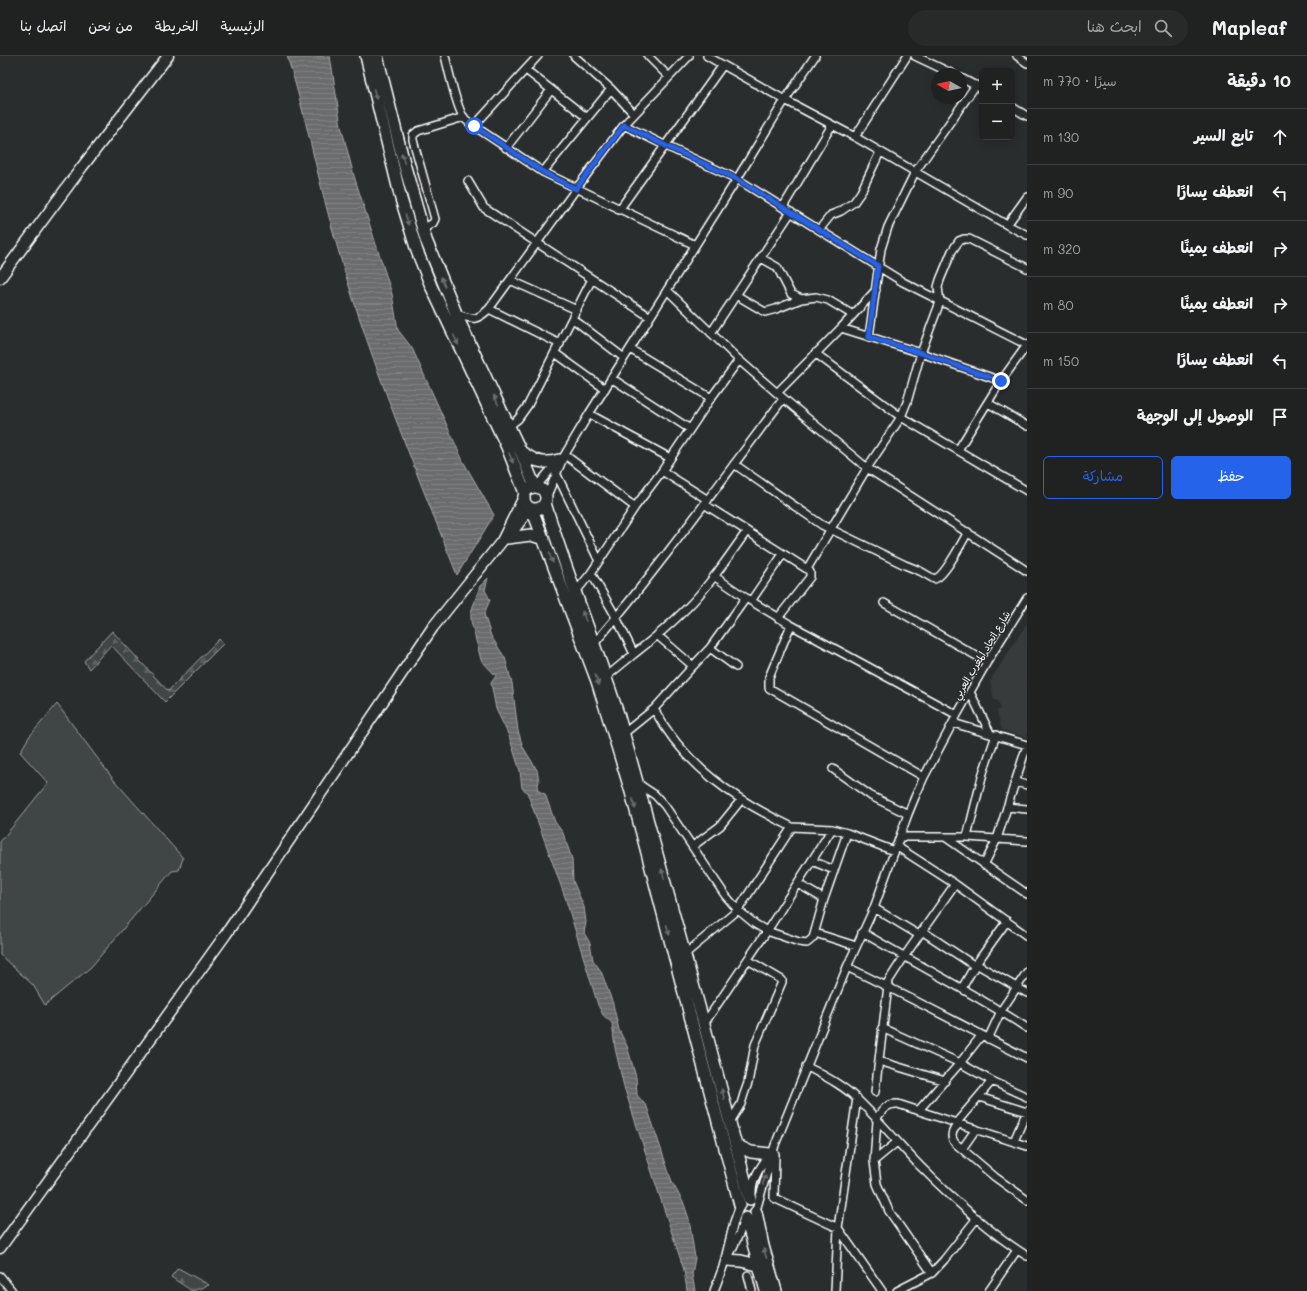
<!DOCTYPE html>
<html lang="ar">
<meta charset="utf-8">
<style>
:root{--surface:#202222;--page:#282a2a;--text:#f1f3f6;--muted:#a2a4a5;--line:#3d3f40;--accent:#2563eb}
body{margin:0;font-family:Mali,"Playpen Sans Arabic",sans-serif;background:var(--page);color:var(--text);direction:rtl}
.controls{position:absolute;right:12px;top:12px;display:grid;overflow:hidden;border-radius:6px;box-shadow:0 2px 10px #0003}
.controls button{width:36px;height:36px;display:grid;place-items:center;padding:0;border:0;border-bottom:1px solid var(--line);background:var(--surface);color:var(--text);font:20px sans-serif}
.compass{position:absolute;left:931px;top:12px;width:36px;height:36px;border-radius:50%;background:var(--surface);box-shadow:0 2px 10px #0003;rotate:279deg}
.stop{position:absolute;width:12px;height:12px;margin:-9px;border:3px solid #2563eb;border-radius:50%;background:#fff}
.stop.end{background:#2563eb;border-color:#fff;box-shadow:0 1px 4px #0008}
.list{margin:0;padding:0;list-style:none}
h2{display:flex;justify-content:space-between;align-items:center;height:52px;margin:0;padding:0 16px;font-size:17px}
h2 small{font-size:13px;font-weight:400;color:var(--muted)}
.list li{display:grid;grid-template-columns:26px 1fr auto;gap:12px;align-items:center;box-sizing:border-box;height:56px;padding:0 16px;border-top:1px solid var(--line)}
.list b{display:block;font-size:15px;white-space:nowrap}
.list em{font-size:13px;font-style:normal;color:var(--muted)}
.actions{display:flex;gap:8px;padding:12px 16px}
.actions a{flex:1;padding:9px 0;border:1px solid var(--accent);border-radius:6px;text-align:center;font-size:14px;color:var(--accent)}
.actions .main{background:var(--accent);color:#fff}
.icon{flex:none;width:22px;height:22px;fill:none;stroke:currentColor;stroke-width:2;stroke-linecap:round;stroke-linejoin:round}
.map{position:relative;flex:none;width:1027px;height:1235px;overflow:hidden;direction:ltr}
header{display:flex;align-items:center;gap:24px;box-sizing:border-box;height:56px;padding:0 20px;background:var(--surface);border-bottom:1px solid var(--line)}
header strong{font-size:19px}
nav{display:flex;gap:22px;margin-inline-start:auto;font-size:14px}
.search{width:280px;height:36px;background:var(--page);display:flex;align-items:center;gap:10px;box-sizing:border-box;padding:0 14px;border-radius:22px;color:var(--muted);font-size:15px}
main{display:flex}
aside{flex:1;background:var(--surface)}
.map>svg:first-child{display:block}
</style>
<header>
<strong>Mapleaf</strong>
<div class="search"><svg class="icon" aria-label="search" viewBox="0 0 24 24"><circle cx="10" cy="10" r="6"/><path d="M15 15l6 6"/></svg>ابحث هنا</div>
<nav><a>الرئيسية</a><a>الخريطة</a><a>من نحن</a><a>اتصل بنا</a></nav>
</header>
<main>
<aside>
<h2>10 دقيقة<small>سيرًا · 770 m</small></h2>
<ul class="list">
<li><svg class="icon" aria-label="ahead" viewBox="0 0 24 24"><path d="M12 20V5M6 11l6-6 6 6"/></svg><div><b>تابع السير</b></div><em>130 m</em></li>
<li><svg class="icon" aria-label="left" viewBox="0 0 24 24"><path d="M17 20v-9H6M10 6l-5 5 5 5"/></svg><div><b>انعطف يسارًا</b></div><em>90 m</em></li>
<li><svg class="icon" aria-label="right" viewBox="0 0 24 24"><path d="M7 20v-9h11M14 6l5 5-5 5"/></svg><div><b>انعطف يمينًا</b></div><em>320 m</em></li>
<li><svg class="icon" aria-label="right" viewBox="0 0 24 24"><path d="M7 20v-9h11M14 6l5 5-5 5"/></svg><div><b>انعطف يمينًا</b></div><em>80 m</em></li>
<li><svg class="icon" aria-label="left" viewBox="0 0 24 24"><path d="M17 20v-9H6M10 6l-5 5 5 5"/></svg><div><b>انعطف يسارًا</b></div><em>150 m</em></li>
<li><svg class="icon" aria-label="arrive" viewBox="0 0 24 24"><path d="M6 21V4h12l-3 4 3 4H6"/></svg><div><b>الوصول إلى الوجهة</b></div></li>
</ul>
<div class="actions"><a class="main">حفظ</a><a>مشاركة</a></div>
</aside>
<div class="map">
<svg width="1027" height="1235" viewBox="0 0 1027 1235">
<defs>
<pattern id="forest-firs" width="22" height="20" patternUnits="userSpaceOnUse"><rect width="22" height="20" fill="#414445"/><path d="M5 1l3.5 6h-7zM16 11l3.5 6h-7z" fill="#5e6061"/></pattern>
<pattern id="water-rules" width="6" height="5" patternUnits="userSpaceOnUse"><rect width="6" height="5" fill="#6a6c6d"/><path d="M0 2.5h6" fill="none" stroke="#808283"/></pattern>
</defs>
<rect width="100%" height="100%" fill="#2a2d2e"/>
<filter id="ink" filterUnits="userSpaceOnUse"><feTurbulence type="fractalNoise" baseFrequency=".025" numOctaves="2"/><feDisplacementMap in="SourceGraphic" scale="8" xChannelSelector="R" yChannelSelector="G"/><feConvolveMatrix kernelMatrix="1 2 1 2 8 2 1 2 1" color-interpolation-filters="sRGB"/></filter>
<g filter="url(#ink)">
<path fill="#373a3b" d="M1027,567V682L1002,674L997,656L1000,652L998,645L994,644L990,625Z"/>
<path fill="#414445" stroke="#a0a2a2" d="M57,648L113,723L183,802L179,814L172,815L91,911L45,949L33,929L0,899V786L48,727L20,696L29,681Z"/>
<path fill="url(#forest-firs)" stroke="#a0a2a2" d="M112,575L168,635L219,583L223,588L165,646L111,589L89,613L84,605Z
M178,1212L209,1229L192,1235L171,1221Z"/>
<path fill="url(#water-rules)" stroke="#a6a7a7" d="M287,0H330L341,70L354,120L392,238L398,274L412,292L463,405L494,459L457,519C412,405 364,290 332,172C316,115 305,56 287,0Z
M488,522L485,534L490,544L484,558L491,580L505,602L512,627L518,675L523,691L537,714L539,725L537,734L545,738L555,766L563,777L572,803L573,825L584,851L586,866L584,877L590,887L593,904L601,915L613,948L619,974L627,990L636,1021L637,1039L647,1051L672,1126L684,1148L689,1163L695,1202L692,1218L695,1235H687L684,1214L624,1031L615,992L612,967L603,959L598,949L565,841L527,736L522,732L520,715L509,680L496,653L491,627L496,620L481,604L471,565V556L480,530Z"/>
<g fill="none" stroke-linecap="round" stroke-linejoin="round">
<defs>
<path id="street" d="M445,0C449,15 456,51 464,62C467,65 471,68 474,70L543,116L695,189
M574,0L611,33L634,58
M648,0L669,21
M707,0L785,44L855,81L1007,169L1027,179
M915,0L953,18
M1017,0L1027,7
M526,14L586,61
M961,22L982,33
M1012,51L1027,60
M624,69L666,90L737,123L903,226L1027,289
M474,70L538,0
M855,81L907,0
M506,92L551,34
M543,116L611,33
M468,125L484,152L650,261
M783,151L832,69
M619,154L723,9
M1007,169L1027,141
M423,173L433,167L435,163L413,84V79L418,75L464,61
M819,174L831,159L841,155L854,146L861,136L880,96
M761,202L777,211L791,238L801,243
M510,224L577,254
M667,234L739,304L777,337L867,412L1027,515
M736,239L765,256L776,253L801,243L816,241L828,244L853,259
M489,253L560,288
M456,258C473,263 475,266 489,253L576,133L624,69L689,0
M573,263L624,302
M841,272L921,297L1001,325
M711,277L791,156
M869,281L881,193L888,171L915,116L976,29
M630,293L711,342
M555,297L605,333
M815,297L901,361L1027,435
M611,322L690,373
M777,337L841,272L876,234
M988,347L1027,370
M589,358L670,402
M509,370L518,363L528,349L592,223
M958,394L1001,325L1027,289
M565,399L635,451
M734,408L822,469L905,509L920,515L934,523C944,522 962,486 968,476
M662,415L708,444
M556,417L599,505
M536,431L559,404
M546,442L564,400L589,358L737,123L785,44L815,0
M704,448L807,513L810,516V521L778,562
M807,513L867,412L901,361L907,346L921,297L940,246L938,231L940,224L952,195L959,185L964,183H969L1027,212
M591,517L616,561L634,598C652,584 670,569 687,552C710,529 728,501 747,475
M714,520L746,542L791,569L957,659
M575,537L591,517L635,451L662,415L711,342L739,304
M751,545L783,498
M884,547L987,606
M791,569L769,621V632L924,721
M657,579L693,610L710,592L746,542
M594,588C661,509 721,425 783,343
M710,592L736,611
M606,621L634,598
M970,636L990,677
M654,653L693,610
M953,667L1027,689
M623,678L654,653C685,710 735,744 792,771
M833,713L871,740L908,758
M1015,726L1027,729
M637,727L655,739L665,750L725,839L738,854L755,868L767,875L799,886L807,887L813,882L824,843L847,777
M1007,751L1027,753
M900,781H967L1027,785
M945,781L1027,838
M967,781L983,717L996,679
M693,790L720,770L741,744
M896,790L955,828L1027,880
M812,805L834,814
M984,809L997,783L1027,689
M798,828L824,843
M874,852L919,879
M922,875L975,910
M862,876C917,909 974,937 1027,972
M815,877L856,890
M685,898L738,854L792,771L832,773L847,777L894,795
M976,908L1027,937
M847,911C908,940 967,972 1027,1002
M886,929L904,901L955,828
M962,932L976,908L1007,865
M704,968L767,875L832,773
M882,972L960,1007L992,1025L1027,1041
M988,983L1001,955L1027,916
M879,1005L945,1025
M806,1010C824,1020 843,1029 857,1043C879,1064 899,1088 920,1110C951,1141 990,1177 1027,1200
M875,1036L888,930
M979,1041L1027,1056
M919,1054L960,1007L981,980
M876,1063C882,1055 886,1047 898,1048L1027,1090
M877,1065L874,1105L877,1128L889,1155L932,1217
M730,1066L741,1048L744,1038L748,1027L755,989L782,926V924L748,904
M957,1066L992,1025
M960,1068C953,1072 949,1080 955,1087L995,1121L1027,1144
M1014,1085L1027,1055
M962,1093L976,1073
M775,1098L774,1142L838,1172L882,1235
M874,1105L897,1086
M752,1139C751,1123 761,1110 770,1098
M757,1151L775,1089L847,911L874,852L908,758L915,741L924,721L957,659L987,606L1027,542
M729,1200L740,1176L744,1161
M748,1219L752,1235
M0,1220L12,1235
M714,1235L723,1211L734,1166L739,1152
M835,1235L838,1172L857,1042
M897,1235L932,1217L944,1204L977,1162
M989,1235L1017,1194"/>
<path id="secondary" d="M0,222L82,111L168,0
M510,479L530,452
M0,1192L226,878L433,571L502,485L524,441"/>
<path id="primary" d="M366,0L401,143L417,195L431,230L507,391L525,437
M377,0L405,111L426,184L460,267L521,396L535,431
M521,396C535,405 542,409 559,404
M524 442a11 11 0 1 1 22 0a11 11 0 1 1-22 0Z
M545,447C567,519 596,589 619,661L704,968L750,1143
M532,453L597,625L610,667L631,736L740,1149
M507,482L531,479L544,483
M736,1089L751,1096L770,1098
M756,1156L763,1190L776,1235
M746,1162L766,1235
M727,1204L741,1205L758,1209"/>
</defs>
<use href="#street" stroke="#fff" stroke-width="10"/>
<use href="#secondary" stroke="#fff" stroke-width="13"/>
<use href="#primary" stroke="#fff" stroke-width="14"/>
<use href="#street" stroke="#2a2d2e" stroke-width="7"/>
<use href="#secondary" stroke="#2a2d2e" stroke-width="10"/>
<use href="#primary" stroke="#2a2d2e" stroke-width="11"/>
</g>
<defs><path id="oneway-solid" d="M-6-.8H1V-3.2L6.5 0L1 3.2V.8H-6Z"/></defs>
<g fill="#6a6c6d">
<use href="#oneway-solid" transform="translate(375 38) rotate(76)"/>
<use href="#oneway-solid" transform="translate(403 102) rotate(-104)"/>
<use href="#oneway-solid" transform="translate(407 164) rotate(73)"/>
<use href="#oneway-solid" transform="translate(443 226) rotate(-112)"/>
<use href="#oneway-solid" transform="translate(456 284) rotate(65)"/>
<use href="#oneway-solid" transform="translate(496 344) rotate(-115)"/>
<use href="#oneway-solid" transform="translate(511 402) rotate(68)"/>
<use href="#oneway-solid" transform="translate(551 502) rotate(70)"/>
<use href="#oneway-solid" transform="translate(584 560) rotate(-110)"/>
<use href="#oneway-solid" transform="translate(597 624) rotate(71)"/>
<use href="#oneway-solid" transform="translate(634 748) rotate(75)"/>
<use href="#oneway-solid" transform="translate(663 818) rotate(-105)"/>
<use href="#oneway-solid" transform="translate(668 874) rotate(75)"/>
<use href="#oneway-solid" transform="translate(723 1038) rotate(-105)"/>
<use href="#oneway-solid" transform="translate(764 1124) rotate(-75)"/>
<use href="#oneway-solid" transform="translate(765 1197) rotate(-106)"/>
</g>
</g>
<g fill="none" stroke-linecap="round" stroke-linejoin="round" filter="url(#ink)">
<path stroke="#2563eb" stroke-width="5" d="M474,70L543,116L576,133L624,69L666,90L737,123L878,210L869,281L921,297L1001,325"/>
</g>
<g text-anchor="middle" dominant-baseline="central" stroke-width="3" stroke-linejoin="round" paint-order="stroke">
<g font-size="10" fill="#fff" stroke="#2a2d2e">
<text transform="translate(981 599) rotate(-59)">شارع اتحاد المغرب العربي</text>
</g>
</g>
</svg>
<div class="controls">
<button>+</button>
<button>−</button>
</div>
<svg class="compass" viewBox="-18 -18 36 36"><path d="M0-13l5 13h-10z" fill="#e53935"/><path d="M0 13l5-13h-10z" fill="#a2a4a5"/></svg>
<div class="stop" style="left:474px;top:70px"></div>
<div class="stop end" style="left:1001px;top:325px"></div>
</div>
</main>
